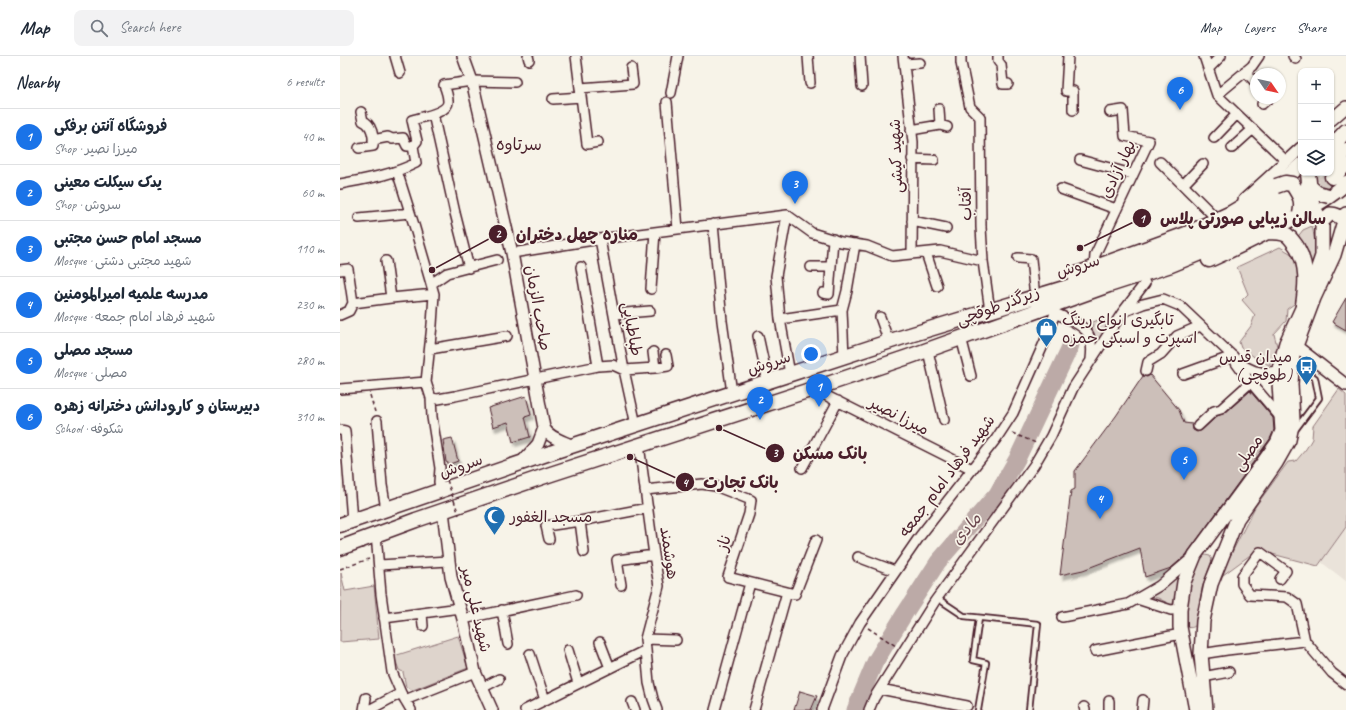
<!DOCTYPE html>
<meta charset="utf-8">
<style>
:root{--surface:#fff;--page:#f2f2f3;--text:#1f2937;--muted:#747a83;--line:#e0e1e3;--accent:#1a73e8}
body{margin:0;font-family:Caveat,"Playpen Sans Arabic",sans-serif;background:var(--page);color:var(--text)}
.controls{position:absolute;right:12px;top:12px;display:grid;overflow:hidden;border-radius:8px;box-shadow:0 1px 3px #0004}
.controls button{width:36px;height:36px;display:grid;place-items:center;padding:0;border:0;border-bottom:1px solid var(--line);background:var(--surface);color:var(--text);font:20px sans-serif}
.compass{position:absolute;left:910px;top:12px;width:36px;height:36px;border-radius:50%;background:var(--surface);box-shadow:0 1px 3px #0004;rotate:124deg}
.you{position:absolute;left:471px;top:298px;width:14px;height:14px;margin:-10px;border:3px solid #fff;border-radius:50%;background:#1a73e8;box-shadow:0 0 0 6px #1a73e833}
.badge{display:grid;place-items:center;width:26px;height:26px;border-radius:50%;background:var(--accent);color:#fff;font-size:13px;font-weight:700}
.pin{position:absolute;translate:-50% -33px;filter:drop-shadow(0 1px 2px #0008)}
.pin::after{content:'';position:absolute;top:21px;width:14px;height:12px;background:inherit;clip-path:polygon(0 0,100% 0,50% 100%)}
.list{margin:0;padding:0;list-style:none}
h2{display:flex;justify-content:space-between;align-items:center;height:52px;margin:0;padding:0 16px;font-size:17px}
h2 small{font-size:13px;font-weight:400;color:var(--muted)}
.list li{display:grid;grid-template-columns:26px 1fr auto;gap:12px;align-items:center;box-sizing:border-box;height:56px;padding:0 16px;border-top:1px solid var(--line)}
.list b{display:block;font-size:15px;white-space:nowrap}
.list p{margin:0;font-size:13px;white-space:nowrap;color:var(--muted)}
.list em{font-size:13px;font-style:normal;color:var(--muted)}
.icon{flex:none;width:22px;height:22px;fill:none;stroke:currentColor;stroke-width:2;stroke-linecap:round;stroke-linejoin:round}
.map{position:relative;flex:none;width:1006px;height:654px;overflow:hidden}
header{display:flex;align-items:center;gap:24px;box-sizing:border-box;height:56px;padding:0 20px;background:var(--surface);border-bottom:1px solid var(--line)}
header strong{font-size:19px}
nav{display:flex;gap:22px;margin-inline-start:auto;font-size:14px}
.search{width:280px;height:36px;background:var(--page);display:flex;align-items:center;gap:10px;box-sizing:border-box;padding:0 14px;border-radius:8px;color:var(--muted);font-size:15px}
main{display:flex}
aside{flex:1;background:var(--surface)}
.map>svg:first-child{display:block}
</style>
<header>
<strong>Map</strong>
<div class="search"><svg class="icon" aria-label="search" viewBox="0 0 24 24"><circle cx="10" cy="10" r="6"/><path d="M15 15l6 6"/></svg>Search here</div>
<nav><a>Map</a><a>Layers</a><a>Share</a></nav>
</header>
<main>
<aside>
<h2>Nearby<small>6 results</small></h2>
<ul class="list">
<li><span class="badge">1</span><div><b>فروشگاه آنتن برفکی</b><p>Shop · میرزا نصیر</p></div><em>40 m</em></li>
<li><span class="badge">2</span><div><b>یدک سیکلت معینی</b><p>Shop · سروش</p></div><em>60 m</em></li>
<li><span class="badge">3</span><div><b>مسجد امام حسن مجتبی</b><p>Mosque · شهید مجتبی دشتی</p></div><em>110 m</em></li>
<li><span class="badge">4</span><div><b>مدرسه علمیه امیرالمومنین</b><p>Mosque · شهید فرهاد امام جمعه</p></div><em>230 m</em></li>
<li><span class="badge">5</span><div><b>مسجد مصلی</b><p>Mosque · مصلی</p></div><em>280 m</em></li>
<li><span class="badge">6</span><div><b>دبیرستان و کارودانش دخترانه زهره</b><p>School · شکوفه</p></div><em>310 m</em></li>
</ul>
</aside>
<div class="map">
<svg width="1006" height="654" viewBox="0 0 1006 654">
<defs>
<filter id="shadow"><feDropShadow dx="2.5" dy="4.5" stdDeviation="1" flood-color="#0004"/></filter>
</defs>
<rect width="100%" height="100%" fill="#f7f3e8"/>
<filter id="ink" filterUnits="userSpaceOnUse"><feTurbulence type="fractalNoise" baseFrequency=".025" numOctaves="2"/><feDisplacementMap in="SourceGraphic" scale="8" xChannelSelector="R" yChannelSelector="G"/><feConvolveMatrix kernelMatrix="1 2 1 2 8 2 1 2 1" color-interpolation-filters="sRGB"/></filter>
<g filter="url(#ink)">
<path fill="#eae3da" d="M1006,471V525L981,506Z"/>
<path fill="#ded4cc" stroke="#947a7c" d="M972,170C976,188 976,198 972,215L956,183L963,174Z
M940,191L955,200L962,220L957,246L947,253L946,265L934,278L938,294L929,309L919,304L901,292L899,286L911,270L915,259L902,244L908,238L897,211Z
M761,263L766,265V272L756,288L754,277L752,275L753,266Z
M999,333L1006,339V471L978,510L917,494L879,522L915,451L948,406L956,405L966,393L972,383L973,370Z
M865,499L870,500L872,504L862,532L856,569C853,572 850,572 846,571C843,546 851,522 861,500Z
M1,517L5,535L34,530L39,583L0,586Z
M840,519L833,550L818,542L809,541Z
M118,580L128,612L73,634L66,631L63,616L59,614L54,600Z"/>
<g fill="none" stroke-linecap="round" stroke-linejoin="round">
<path stroke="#bcaaa7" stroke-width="17" d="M515,654L535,606L565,557L598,506L657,438L677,403L731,289"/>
</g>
<path fill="#ccbfb9" stroke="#4a1f2b" filter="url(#shadow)" d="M1006,242V274L992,266Z
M810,319L839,354L844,367L852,368L853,374L857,376L862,374L877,360L885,357L910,335L933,362L934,374L930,383L846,499L831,512L805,521L800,492L743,514L720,519L731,435L735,433V415L776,360L803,320L807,321Z
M186,340L191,359L185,361L190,381L173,386L168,366L153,371L148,352Z
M112,382L118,405L110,408L106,406L103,384Z
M460,635L477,640L471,654H454Z"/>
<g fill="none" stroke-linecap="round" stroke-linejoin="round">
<path stroke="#d4c9c2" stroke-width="14" stroke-dasharray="14 7" stroke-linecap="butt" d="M952,134L977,117
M963,140L992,121"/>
<defs>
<path id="service" d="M955,307L975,322L979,342L955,374
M597,542L624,560L698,568L689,654
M638,654L646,607L633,604L639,562"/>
<path id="minor" d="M55,0L60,17
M188,0L189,4
M236,0L247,88L258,86
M468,0L470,27
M520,0L522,30
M563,0L573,86L572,198
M621,0V7L630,51L640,61L641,171L643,205L649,248
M658,0V5L661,9L663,28H668
M728,0L726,35H733V54
M864,0L877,39L946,105
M953,0L956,3
M564,8L580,7
M868,13L881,0
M905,15L916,27
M240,32L293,28L291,12
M331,37L338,0
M877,39L912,10L919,0
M213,43L241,41
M327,46L338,173
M922,48L929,42
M599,53L600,69
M93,58L115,157L129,212
M571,74L600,69L607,71
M874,82L897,58
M33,84L48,81L52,83L63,82L67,90H73
M19,92L33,90C34,81 32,68 23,65L21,56
M892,92L913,73
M572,103L594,104
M740,104L792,118
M820,106L877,163
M57,115L74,169L94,238L92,269L86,326L91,342L92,361L100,412L99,426L101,435
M0,128C26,123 52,119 76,107L73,90L77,85L72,64C81,61 109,57 108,45C108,40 106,34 104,29L132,25L175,26
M843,129L863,108
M721,133L776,153
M447,159L436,220L440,263L450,318
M19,162L70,157
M572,165L606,172
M373,168L382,265L392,337
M260,183L284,314L296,369
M172,197L260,183L447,159L472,177L501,186L527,190L552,200L600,195L643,205
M586,197L597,230
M678,202L691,203L694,232
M46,205L51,242
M241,211L258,310
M471,211H491
M754,212L755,199L809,85L785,80L783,54L770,56
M0,214L8,213L13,247
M91,228L107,217L157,204
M311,233L315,176
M483,237L489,238L493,183
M783,256L803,248L823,243L840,250L902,309L915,315L925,317L940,314
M274,258L310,255
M0,259L9,255L13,247L51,242L94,238
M540,261L549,286
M440,263L502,254
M418,280L428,326
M622,285L631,320
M90,293L167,280
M588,295L604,364
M313,296L315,312
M504,301L502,254L507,235L515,188
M896,307L907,322L941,362
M806,315L808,306L821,298L837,280L860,270
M843,318L893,300
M0,333L86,326
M473,333L632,413
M91,342L98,343L115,340L258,310L273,309L284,314L315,312L328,310L326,299
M37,365L42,429L46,453
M858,370L874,355L881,353L911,326
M0,374L5,375L12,465
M299,389L314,499L319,530L305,583L309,627L313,643L317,654
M462,412L498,345
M305,434L362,428L375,430L411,444L409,458L388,521L455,538L476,484
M240,465L244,496
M36,478L41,538L52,616L61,637L71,654
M209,483L206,470L240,465L308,452
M518,501L555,515
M39,509L109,505
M940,523L946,515L920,496L902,520V528L910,539L947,541L957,548L965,585L992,617L1006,628
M281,529L277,504L314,499
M797,543L831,554L840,553
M162,554L168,588
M82,557L83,570
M722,561L788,548L819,530L853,501
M44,562L120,552
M123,563L236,539
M305,583L336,584
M260,586L270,612
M228,594L238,627
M755,595L841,578
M190,598L205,644
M861,598L887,594L965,585
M863,621L889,616
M142,632L159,623
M540,633L627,650
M65,644L135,616
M769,645V654
M292,646L295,654
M744,651L745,654
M24,654L26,642
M29,654L61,637
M185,654L306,594
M375,654L410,527
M414,654L447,536
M482,654L502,600L520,567L580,480L656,383L673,357L705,285L715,257C740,269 755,271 751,303
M529,654L534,642L595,545L694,409L711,380L733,332L782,257L805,227
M802,654L803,644"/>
<path id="tertiary" d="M123,0L132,25L172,197L204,372C209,382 223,385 233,390
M991,64L1006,51
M904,144L961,92
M956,290L1006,329
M182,406L198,388L204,372
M103,455L111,521L123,563L135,616L152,654"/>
<path id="secondary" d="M982,166L990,158C997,158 1000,161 1005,166
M856,654L840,571V553L844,526L855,499L922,408L937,387L942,375L939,327L940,308L946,287L969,237L982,200V166L973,150
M866,654L861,598L863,565L871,528L897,463L936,407L949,384L953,364L951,328L953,298L974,242L994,199L1006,158"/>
<path id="primary" d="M991,91L1006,75
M991,107L1006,94
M992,121L1006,109
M928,176C934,176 942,176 947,179C951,182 954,187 957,191C968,210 966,229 963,249
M869,204C898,191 927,177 955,161C972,151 991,141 1006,127
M734,219L846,178L891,157L936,130L961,109
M0,469L207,398L560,282L767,219L828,198L871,181L915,158L952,134
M0,492L76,464L211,418L473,333L568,301L769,229L831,209L875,191L921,166L956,144"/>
</defs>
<use href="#service" stroke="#4a1f2b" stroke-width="8"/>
<use href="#minor" stroke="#4a1f2b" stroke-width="12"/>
<use href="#tertiary" stroke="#4a1f2b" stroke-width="14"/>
<use href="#secondary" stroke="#4a1f2b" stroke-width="16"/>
<use href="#primary" stroke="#4a1f2b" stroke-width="17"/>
<path stroke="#4a1f2b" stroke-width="1.5" stroke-dasharray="4 3" stroke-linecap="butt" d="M30,339L35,356
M672,377L696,387
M0,513L29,503
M528,572L556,590"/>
<use href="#service" stroke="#f7f3e8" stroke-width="4.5"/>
<use href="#minor" stroke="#f7f3e8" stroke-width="9"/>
<use href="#tertiary" stroke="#f7f3e8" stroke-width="11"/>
<use href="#secondary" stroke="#f7f3e8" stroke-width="13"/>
<use href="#primary" stroke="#f7f3e8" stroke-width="14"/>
<defs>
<path id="primary-bridge" d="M968,117L971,145L973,150
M968,129L977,137L989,140
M936,130L945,127L952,128C960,140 963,144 960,158"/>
</defs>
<use href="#primary-bridge" stroke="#4a1f2b" stroke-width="17" stroke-linecap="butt"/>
<path stroke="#4a1f2b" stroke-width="1.5" stroke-dasharray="4 3" stroke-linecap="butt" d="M107,424L119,459"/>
<use href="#primary-bridge" stroke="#f7f3e8" stroke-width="14"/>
</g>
</g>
<defs>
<symbol id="shop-pin" viewBox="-11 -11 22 30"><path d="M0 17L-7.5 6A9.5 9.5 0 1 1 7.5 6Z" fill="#1f6fb2" stroke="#f7f3e8"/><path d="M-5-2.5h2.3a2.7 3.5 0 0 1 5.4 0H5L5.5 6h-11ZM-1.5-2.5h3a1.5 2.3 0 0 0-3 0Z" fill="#fff"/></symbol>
<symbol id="bus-pin" viewBox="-11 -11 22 30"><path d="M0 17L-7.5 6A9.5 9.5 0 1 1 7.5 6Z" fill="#1f6fb2" stroke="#f7f3e8"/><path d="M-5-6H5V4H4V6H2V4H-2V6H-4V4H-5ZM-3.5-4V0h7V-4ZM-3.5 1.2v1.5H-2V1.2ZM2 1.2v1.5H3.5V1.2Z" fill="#fff"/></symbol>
<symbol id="mosque-pin" viewBox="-11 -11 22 30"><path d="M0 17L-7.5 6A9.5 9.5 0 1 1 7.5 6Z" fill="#1f6fb2" stroke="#f7f3e8"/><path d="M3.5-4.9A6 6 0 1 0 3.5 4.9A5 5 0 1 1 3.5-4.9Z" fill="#fff"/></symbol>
</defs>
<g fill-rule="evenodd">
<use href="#shop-pin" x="694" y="260" width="25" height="34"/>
<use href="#bus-pin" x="954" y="298" width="25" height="34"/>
<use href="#mosque-pin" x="142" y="448" width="25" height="34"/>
</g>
<g text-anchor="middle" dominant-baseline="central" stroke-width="3.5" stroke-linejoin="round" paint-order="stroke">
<g font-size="16" fill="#4a1f2b" stroke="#f7f3e8">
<text transform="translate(556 100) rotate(-92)">شهید کیشی</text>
<text transform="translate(778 113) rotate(-65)">بهار آزادی</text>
<text transform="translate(626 148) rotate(-91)">آفتاب</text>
<text transform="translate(738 210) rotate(-17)">سروش</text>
<text transform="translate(658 250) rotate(-20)">زیرگذر طوقچی</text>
<text transform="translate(198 252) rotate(80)">صاحب الزمان</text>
<text transform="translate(292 273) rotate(80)">طباطبایی</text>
<text transform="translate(429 307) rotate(-18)">سروش</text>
<text transform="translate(559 360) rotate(27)">میرزا نصیر</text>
<text transform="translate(908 397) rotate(-55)">مصلی</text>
<text transform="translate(121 410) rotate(-19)">سروش</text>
<text transform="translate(607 420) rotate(-53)">شهید فرهاد امام جمعه</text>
<text transform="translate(384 487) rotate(-72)">ناز</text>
<text transform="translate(329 497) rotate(82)">هوشمند</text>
<text transform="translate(136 553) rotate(77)">شهید علی میر</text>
</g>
<g font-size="16" fill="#4a1f2b" stroke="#f7f3e8" text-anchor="start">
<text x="722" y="264">تابگیری انواع رینگ<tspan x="722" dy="18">اسپرت و اسبکی حمزه</tspan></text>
<text x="952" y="301" text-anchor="end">میدان قدس<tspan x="952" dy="18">(طوقچی)</tspan></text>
<text x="170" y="461">مسجد الغفور</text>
</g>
<g font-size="17" fill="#4a1f2b" stroke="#f7f3e8">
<text x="179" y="88">سرتاوه</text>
</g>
<g font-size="17" font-style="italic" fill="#6c4950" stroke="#f7f3e8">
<text transform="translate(626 473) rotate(-49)">مادی</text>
</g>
</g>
<path fill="none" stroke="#4a1f2b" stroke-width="1.5" d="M740 192L802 162M92 214L158 178M379 372L435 397M290 401L345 426"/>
<g fill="#4a1f2b" stroke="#f7f3e8" stroke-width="1.5">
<circle cx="740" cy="192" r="4"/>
<circle cx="92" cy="214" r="4"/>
<circle cx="379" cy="372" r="4"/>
<circle cx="290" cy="401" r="4"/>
<circle cx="802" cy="162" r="10"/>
<circle cx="158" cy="178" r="10"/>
<circle cx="435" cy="397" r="10"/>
<circle cx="345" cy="426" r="10"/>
</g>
<g font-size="12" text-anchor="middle" font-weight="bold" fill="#fff">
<text x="802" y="167">1</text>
<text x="158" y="182">2</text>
<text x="435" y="401">3</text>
<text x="345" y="431">4</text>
</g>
<g font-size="17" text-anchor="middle" font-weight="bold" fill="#4a1f2b" stroke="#f7f3e8" stroke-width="3.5" stroke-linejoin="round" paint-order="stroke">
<text x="903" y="168">سالن زیبایی صورتی پلاس</text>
<text x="237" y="184">مناره چهل دختران</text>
<text x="490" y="403">بانک مسکن</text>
<text x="401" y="432">بانک تجارت</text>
</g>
</svg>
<div class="controls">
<button>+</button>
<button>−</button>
<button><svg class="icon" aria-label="layers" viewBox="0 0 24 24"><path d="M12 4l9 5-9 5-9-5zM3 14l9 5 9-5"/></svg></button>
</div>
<svg class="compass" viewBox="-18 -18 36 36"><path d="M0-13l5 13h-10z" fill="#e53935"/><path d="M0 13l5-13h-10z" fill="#747a83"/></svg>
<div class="you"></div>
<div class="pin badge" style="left:479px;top:351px">1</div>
<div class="pin badge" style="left:420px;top:364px">2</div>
<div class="pin badge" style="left:455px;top:148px">3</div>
<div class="pin badge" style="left:760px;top:463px">4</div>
<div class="pin badge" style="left:844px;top:424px">5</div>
<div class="pin badge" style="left:840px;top:54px">6</div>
</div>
</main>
